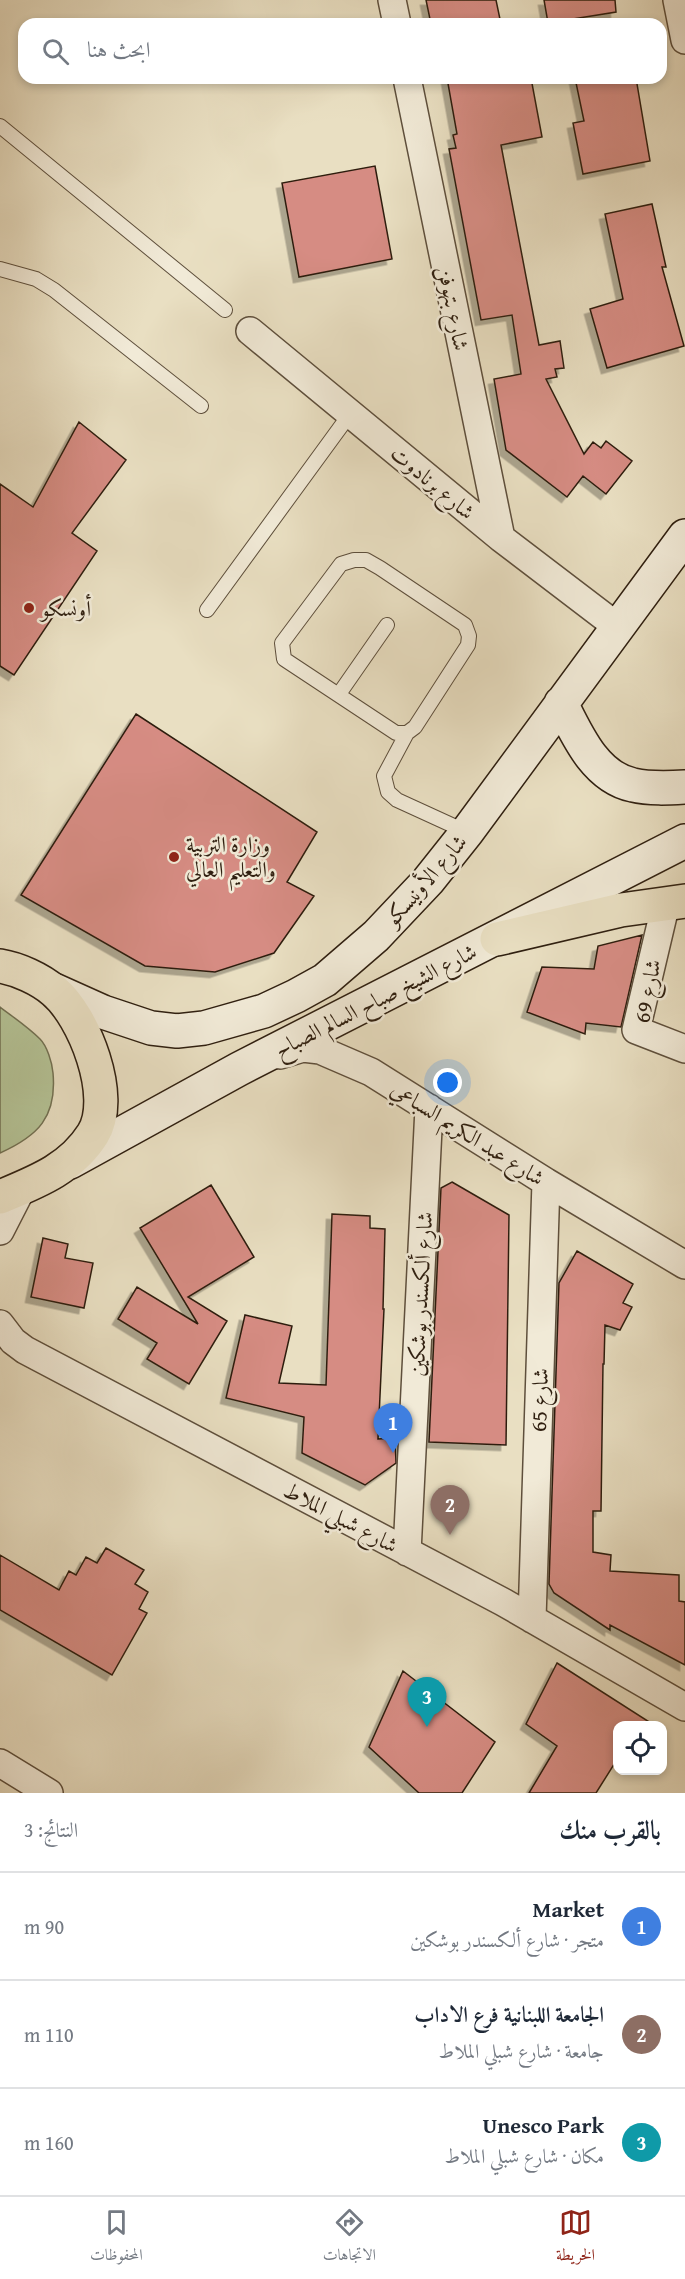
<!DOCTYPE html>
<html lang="ar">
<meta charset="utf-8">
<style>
:root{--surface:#fff;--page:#f6f6f7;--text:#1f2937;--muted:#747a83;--line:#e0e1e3;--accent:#8f2418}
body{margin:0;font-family:"Gentium Book Plus",Amiri,serif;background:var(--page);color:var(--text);direction:rtl}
.controls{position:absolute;right:18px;bottom:18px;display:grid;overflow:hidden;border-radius:12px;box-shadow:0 3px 9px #0003}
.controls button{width:54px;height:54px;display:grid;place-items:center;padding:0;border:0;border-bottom:2px solid var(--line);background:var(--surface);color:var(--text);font:30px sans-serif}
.you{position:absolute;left:448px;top:1083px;width:21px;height:21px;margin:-15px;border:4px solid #fff;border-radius:50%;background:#1a73e8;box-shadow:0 0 0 9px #1a73e833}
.badge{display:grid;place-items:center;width:39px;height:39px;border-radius:50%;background:var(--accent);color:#fff;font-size:20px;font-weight:700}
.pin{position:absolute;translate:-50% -50px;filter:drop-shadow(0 2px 3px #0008)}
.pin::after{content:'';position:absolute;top:32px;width:21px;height:18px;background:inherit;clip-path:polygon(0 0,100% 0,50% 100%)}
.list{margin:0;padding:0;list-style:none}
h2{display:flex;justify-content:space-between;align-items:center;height:78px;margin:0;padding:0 24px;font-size:26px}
h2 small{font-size:20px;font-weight:400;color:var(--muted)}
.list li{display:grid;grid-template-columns:39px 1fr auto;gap:18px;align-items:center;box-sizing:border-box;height:108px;padding:0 24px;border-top:2px solid var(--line)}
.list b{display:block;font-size:22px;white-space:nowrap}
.list p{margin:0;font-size:20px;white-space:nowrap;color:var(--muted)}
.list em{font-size:20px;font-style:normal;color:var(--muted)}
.icon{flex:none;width:33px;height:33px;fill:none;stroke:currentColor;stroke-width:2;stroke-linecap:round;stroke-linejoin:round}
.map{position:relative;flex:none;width:685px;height:1793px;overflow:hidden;direction:ltr}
.search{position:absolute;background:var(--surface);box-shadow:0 3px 9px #0003;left:18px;right:18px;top:18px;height:66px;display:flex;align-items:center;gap:15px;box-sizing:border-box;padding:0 21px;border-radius:18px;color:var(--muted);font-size:22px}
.sheet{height:402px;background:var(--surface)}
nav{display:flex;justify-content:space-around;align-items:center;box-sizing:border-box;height:84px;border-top:2px solid var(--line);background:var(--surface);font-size:16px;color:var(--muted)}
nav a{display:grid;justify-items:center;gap:3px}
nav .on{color:var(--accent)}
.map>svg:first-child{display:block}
</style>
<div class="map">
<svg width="685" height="1793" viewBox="0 0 685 1793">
<defs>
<filter id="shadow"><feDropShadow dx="-5.5" dy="5.5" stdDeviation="0" flood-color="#0004"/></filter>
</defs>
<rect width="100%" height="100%" fill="#e9dfc2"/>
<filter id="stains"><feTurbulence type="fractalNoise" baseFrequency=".00333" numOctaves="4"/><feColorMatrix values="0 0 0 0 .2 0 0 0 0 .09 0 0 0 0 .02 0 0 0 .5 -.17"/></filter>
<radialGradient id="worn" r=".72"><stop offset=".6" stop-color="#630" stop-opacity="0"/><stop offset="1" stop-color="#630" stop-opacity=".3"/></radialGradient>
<path fill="#b4c295" stroke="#727052" stroke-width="1.5" d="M0,1007C13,1017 28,1027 40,1039C47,1046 52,1062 53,1073C57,1117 38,1136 0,1153Z"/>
<path fill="#d68c83" stroke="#2f1f10" stroke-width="1.5" filter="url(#shadow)" d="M426,0H496L501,24H431Z
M544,0H615L616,12L548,23Z
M447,78H531L542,137L501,145L539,345L560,341L564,368L555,369L557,377L546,379L584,454L593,442L601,448L606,441L632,461L606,494L583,476L567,497L506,450L494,379L521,374L512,315L481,320L449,149L456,148L453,135L457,134Z
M575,78H636L650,161L583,174L573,123L584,121Z
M375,166L392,259L299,277L282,183Z
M652,204L666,267H662L684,346L607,368L590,309L623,299L605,214Z
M79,422L126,460L72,533L97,551L14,675L0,666V484L33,507Z
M136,714L317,832L287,882L314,896L274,953L215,972L145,966L21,895Z
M642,935L621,1027L586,1023L585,1034L527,1012L542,967L594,969L598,946Z
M452,1182L509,1215L506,1445L429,1442L441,1188Z
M211,1185L254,1257L188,1297L227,1321L189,1384L147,1359L157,1343L118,1319L137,1287L198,1324L140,1228Z
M332,1214L370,1216V1228L385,1229L383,1309H384L378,1439L395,1438L396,1463L365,1485L302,1453L304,1417L226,1398L245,1315L292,1326L279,1383L326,1385Z
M43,1238L68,1244L65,1258L93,1263L84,1308L31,1297Z
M577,1251L633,1284L623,1303L632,1307L620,1330L605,1325L604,1364H603L601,1511H593V1552L611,1555L610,1571L679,1575V1601L685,1602V1665L610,1625V1630L554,1593L549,1584L559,1283Z
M106,1548L144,1570L135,1584L148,1592L139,1609L147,1613L112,1675L0,1610V1555L59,1590L69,1571L76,1575L86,1557L97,1563Z
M557,1663L654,1725H618V1758L596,1793H529L557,1746L526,1724Z
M403,1671L495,1742L462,1793H419L369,1747Z"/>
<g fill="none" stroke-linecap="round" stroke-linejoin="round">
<defs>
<path id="lane" d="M0,126L225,310
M0,269L36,279L54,290L201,406
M354,560H366L380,568L465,625L469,636L468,645L415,727L407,733H396L284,659L282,643L341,564Z
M207,610L350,414
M339,694L387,625
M407,733L384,776L388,792L397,800L467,832"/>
<path id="street" d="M392,0L397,24
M677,0L685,40
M407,78L501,538
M250,331L501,538L619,628
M666,903L636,1030L685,1049
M280,1055L303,1048L320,1050L371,1072L546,1182L685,1265
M0,1231L22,1188
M0,1324L13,1341L25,1350L503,1602L685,1707
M407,1552L429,1108
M532,1619L546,1182
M0,1763L49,1793"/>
<path id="secondary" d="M561,703C577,735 595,777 633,785C650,789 668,788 685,787
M54,990L103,1012L151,1028L177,1031L204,1028L264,1011L296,996L325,980L376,936L428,881L467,832L685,536
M70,1162L239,1069L685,841"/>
<path id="highway" d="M497,939L621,910L685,901
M0,966C18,969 40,979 54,991C84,1016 116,1097 93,1134C71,1169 36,1182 0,1197"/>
</defs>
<use href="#lane" stroke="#5e4f3c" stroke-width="16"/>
<use href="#street" stroke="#5e4f3c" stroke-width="30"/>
<use href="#secondary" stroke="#2f1f10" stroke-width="36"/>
<use href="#highway" stroke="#2f1f10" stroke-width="36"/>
<use href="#lane" stroke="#f1ead7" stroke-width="14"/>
<use href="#street" stroke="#f1ead7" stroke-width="27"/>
<use href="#secondary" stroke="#f1ead7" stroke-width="33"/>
<use href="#highway" stroke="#e9dfc2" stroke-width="33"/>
</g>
<g fill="#8f2418" stroke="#f1ead7" stroke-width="2">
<circle cx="29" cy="608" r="6"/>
<circle cx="174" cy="857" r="6"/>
</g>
<g text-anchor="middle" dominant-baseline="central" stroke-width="5" stroke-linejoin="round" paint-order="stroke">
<g font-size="22" fill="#2f1f10" stroke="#f1ead7">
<text transform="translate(454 308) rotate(79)">شارع بتهوفن</text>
<text transform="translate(433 482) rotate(40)">شارع برنادوت</text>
<text transform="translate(425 880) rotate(-49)">شارع الأونيسكو</text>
<text transform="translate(647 991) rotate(-79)">شارع 69</text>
<text transform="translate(375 1000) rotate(-27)">شارع الشيخ صباح السالم الصباح</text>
<text transform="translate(468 1133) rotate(32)">شارع عبد الكريم السباعي</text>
<text transform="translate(420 1294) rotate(-87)">شارع ألكسندر بوشكين</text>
<text transform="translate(539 1400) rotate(-88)">شارع 65</text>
<text transform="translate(341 1517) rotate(28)">شارع شبلي الملاط</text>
</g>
<g font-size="22" fill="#2f1f10" stroke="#f1ead7" text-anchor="start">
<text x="41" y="608">أونسكو</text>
<text x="186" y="844">وزارة التربية<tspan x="186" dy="25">والتعليم العالي</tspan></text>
</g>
</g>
<rect width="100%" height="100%" filter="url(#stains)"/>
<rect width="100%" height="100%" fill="url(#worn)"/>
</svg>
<div class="controls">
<button><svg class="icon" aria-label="locate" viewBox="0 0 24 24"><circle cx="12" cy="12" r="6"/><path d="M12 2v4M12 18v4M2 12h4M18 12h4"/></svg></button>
</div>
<div class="you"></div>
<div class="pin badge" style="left:393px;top:1453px;background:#3f7fe0">1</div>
<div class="pin badge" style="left:450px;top:1535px;background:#8d6e63">2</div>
<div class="pin badge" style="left:427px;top:1727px;background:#0f9aa8">3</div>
<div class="search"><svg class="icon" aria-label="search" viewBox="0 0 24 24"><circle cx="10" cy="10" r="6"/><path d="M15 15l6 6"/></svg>ابحث هنا</div>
</div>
<section class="sheet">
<h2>بالقرب منك<small>النتائج: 3</small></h2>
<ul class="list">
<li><span class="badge" style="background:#3f7fe0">1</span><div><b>Market</b><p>متجر · شارع ألكسندر بوشكين</p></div><em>90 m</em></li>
<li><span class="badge" style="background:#8d6e63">2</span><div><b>الجامعة اللبنانية فرع الاداب</b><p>جامعة · شارع شبلي الملاط</p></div><em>110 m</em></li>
<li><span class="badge" style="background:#0f9aa8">3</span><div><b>Unesco Park</b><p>مكان · شارع شبلي الملاط</p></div><em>160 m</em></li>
</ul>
</section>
<nav>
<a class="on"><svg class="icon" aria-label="map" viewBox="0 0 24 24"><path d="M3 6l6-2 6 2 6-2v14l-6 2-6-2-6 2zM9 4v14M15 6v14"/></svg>الخريطة</a>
<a><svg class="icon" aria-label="directions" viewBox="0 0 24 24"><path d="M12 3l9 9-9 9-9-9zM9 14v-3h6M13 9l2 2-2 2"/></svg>الاتجاهات</a>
<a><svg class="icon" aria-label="saved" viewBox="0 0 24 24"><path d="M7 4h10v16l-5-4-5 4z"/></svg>المحفوظات</a>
</nav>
